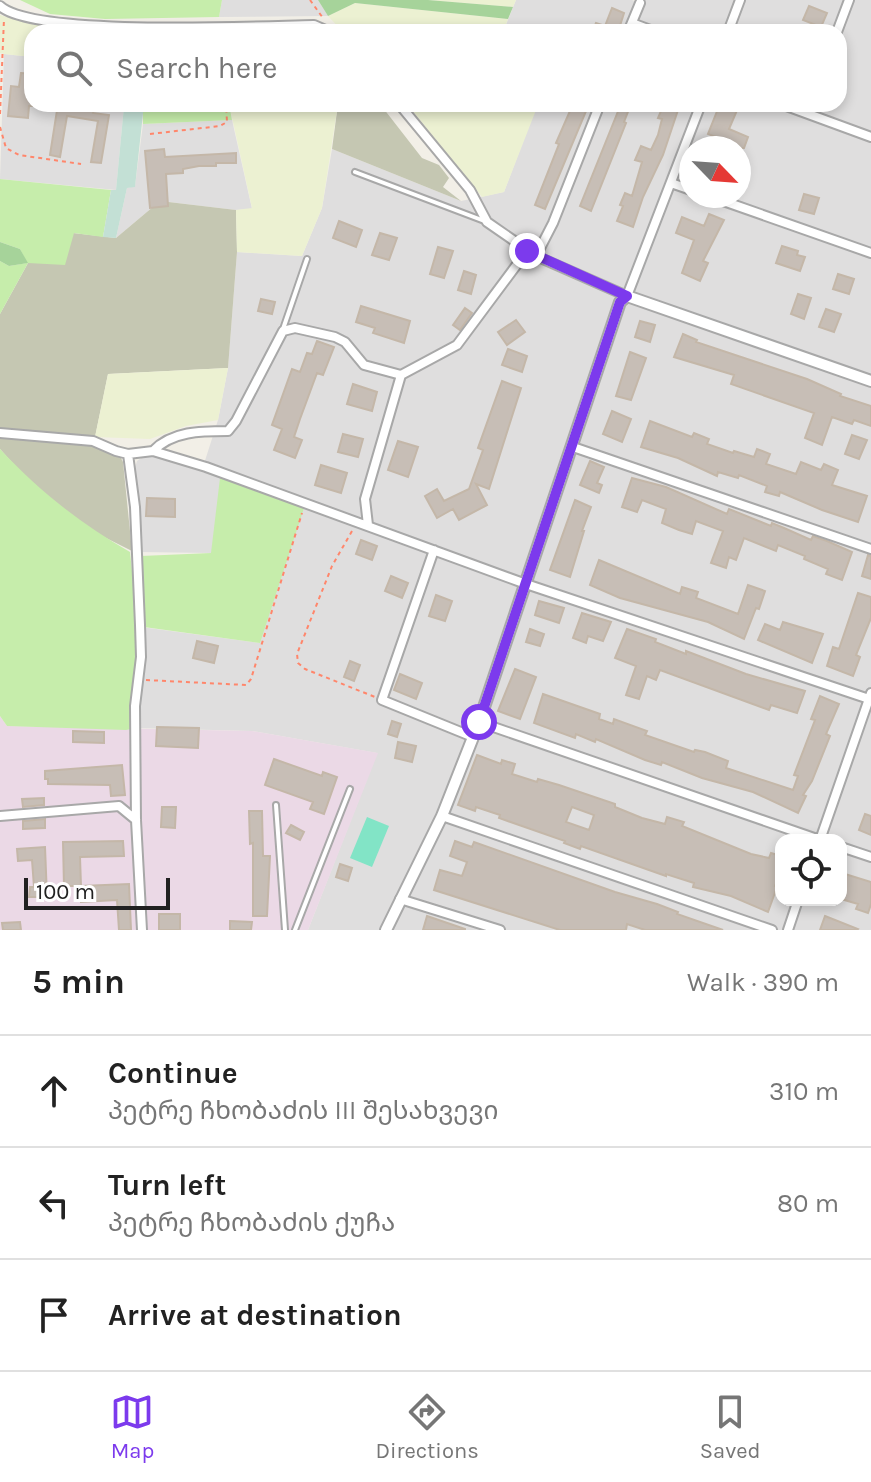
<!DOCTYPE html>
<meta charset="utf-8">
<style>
:root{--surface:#fff;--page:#f2f2f2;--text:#222;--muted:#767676;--line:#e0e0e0;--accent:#7c3aed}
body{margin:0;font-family:Karla,"Noto Sans Georgian",sans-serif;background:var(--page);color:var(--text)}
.controls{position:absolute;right:24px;bottom:24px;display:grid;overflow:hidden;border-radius:16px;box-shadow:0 4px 12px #0003}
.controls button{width:72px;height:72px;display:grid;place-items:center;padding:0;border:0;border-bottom:2px solid var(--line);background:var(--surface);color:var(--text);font:40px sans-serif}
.compass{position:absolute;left:679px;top:136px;width:72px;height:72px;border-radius:50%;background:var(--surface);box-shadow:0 4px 12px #0003;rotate:115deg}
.scale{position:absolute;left:24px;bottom:20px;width:146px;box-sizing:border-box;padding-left:8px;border:4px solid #212121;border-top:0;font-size:22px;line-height:28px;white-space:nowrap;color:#212121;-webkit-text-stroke:6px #fff;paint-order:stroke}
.stop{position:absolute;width:24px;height:24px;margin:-18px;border:6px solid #7c3aed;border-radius:50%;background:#fff}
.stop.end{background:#7c3aed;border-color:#fff;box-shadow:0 2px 8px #0008}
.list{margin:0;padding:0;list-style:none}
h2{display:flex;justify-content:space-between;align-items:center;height:104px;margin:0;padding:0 32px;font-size:34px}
h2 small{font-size:26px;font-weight:400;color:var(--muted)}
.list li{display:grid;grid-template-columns:52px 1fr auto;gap:24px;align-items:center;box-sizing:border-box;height:112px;padding:0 32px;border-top:2px solid var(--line)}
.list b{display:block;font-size:30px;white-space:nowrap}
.list p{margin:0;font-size:26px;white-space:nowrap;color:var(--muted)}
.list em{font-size:26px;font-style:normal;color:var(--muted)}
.icon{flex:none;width:44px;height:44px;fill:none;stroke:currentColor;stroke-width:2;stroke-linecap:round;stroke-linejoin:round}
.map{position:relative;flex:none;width:871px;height:930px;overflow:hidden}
.search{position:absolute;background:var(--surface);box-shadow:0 4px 12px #0003;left:24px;right:24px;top:24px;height:88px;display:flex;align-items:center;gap:20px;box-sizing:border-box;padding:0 28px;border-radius:24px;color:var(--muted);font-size:30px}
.sheet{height:440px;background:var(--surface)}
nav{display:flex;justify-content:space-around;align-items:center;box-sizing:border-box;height:112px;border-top:2px solid var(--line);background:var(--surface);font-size:22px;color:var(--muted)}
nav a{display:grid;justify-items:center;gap:4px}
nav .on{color:var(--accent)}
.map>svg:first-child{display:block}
</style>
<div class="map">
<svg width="871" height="930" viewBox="0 0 871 930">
<rect width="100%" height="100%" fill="#f2efe7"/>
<path fill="#dfdede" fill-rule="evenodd" d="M222,0H318L328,16L219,17Z
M516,0H632L639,3L641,0H871V930H308L377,753L252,731L136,728L141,627L260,643L211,553L140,552L141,506L134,471L137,461L144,456H155L202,470L218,420L228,368L237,252L302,256L322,208L332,149L461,201L504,192L535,110L526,104H839V32H503ZM691,148H739V196H691ZM781,840H841V900H781Z
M4,54L32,57V104H129L124,106L116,190L0,179Z
M232,120L252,209L236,210L160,201L116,238L127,188L135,186L143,124Z"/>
<path fill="#ebd9e6" d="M0,716L7,726L252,731L378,753L308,930H0Z"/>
<path fill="#c5c7b2" d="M338,104H380L422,158L439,165L449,178L443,187L461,201L332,149Z
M160,201L236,210L237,252L228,368L108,374L95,437L120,456L123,462L132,551L98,534L61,507L26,478L0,449V314L28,263L73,233L116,238Z"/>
<path fill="#ecf1d2" d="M428,0H516L513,7Z
M355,3L508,19L503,32H343L328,16Z
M0,15L30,24L105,32H32V57L4,54L0,53Z
M229,104H338L322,208L302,256L237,252L236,210L252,208Z
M407,104H526L536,110L504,192L482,197Z
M228,368L218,420L186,426L150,439L95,437L108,374Z"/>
<path fill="#c6edab" d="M20,0H222L219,17L105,19L50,14Z
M138,104H229L232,120L143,124V105Z
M0,179L111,190L103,237L74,233L65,265L28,263L0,314V261L9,266L27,263L20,249L0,242Z
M0,449C39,491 81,524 130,552L141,657L136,728L126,730L7,726L0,716Z
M220,478L304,508L260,643L144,627L141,556L211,553Z"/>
<path fill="#a6d39a" d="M318,0H428L513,7L508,19L355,3L328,16Z
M0,242L20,249L28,263L9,266L0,261Z"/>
<path fill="#c3e0d5" d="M129,104H144L135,187L127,188L116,238L103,237L111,190H116L124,106Z"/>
<path fill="#82e4c6" d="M367,817L389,826L372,867L350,858Z"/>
<path fill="#c7beb6" stroke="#c4b7a8" stroke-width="2" fill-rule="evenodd" d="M809,6L827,13L821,27L803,20Z
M612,8L624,13L618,32H592L596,23L605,26Z
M21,73L32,74V106H29L28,118L8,116L11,86L19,87Z
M58,104L94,109L93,113L109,115L101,163L91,162L98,121L67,116L60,157L50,155Z
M573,104H589L545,209L535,205L559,144L556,143Z
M621,104H631L624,122L626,123L591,211L580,206Z
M664,104H680L663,155L643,197L633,227L617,221L623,206L620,205L625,193L632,196L642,162L635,160L641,146L651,150L658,135L662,119L658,118Z
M720,104L738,108L729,129L748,137L744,148H727L729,142L708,134Z
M164,149L165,157L236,153V163H216V166H199L183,169V173L166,174L168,206L150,208L145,151Z
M804,194L819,198L814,214L799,210Z
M709,214L724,220L703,261L708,263L700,281L682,273L694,240L676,233L682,217L704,226Z
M339,221L362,230L356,247L333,238Z
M380,233L397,238L389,260L372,255Z
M782,246L798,251L797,255L805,257L800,271L776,263Z
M438,247L453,251L444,278L430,274Z
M464,271L476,275L471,294L458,290Z
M838,274L854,279L849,294L833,289Z
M798,294L811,298L804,319L791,314Z
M261,299L275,302L272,314L258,311Z
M361,306L410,321L404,343L373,333L375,328L356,322Z
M465,308L472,313L460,330L453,325Z
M826,309L841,314L834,332L819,327Z
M516,320L525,332L507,345L498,332Z
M640,321L655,325L650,342L635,337Z
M683,334L697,340L696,342L807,379L841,394L840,396L871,406V426L854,420L852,424L832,417L822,445L805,438L814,413L731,384L734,375L674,357Z
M317,341L334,347L323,375L317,373L300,419L294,437L302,440L295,458L274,450L282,429L272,425L292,369L300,372L307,353L312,354Z
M508,349L527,356L522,372L502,365Z
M630,352L646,358L631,400L616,396Z
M502,381L521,388L489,489L476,484L487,505L459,520L453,509L437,518L425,496L437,489L444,501L469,489L483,450L478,448Z
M353,384L377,392L372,411L347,404Z
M612,411L631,419L622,442L603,434Z
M650,421L692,437L694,433L709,439L707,444L733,453L734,451L754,457L757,449L770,454L766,464L796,474L801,462L821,470L824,464L838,470L832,485L867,496L858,522L822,510L780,492L779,496L765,492L767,486L739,475L738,478L718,472L717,476L678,458L641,447Z
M343,434L363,439L358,457L338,452Z
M852,435L867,440L859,459L845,454Z
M398,441L418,447L408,477L388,470Z
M590,461L604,467L597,483L602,485L599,493L580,485Z
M321,465L347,473L341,493L315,485Z
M632,478L666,487L727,514L729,509L771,526L772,523L784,528L811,540L813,536L827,541L852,552L842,580L826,574L828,569L804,559L805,556L778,545L776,551L744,538L736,560L729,557L726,568L711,563L723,531L696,521L692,534L679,530L662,523L666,509L642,500L637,512L622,507Z
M147,498L175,499V517L146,516Z
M575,500L591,507L582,531H584L570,577L550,570Z
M361,540L377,546L372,560L356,554Z
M868,555L871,556V579L862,576Z
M599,560L680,594L682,587L698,592L696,598L738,614L748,585L765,591L759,609L756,608L744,639L708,622L620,598L590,585Z
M391,576L408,583L402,598L385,591Z
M858,593L871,597V618L856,655L860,657L853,676L827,666L833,647L839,649Z
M436,595L452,601L445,621L429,616Z
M539,601L564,608L559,623L535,615Z
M582,613L611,622L603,641L588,636L586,643L573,638Z
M783,622L823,634L812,663L758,640L765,624L780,630Z
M530,629L544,634L540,646L526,642Z
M627,629L656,639L655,642L686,654V651L746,674L805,691L797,713L771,705L769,710L660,670L656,680L647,676L639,699L626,695L636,666L615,658Z
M197,641L218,646L214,663L193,658Z
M350,661L360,665L354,681L344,677Z
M515,669L536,677L520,719L498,711Z
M400,674L422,683L416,699L394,690Z
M543,694L600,714L599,719L613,724L614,719L647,731L645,735L668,743L694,752L695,750L705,752L728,761L726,768L793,790L798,776L794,775L815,720L811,719L820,696L839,704L826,734L830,736L812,781L803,795L806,796L798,813L753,792L702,778L662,762L661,765L645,760L596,739L595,742L576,734L575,738L534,723Z
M392,721L401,724L397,737L388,734Z
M157,727L199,728L198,748L156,746Z
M73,731L104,732V743L73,742Z
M398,742L416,746L412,762L395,758Z
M477,755L501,764L502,760L515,764L512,774L537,782L538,779L559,785L615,804V807L642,818L665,824L667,817L684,822L682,826L751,854L769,858L771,853L781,856V870L775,886L777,887L768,912L731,896L693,887L694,883L666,874V876L581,846L580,849L564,843L565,841L499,818L500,815L476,807L475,811L458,805ZM572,807L594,815L589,830L566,822Z
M274,759L322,776L323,772L337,777L324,814L310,809L313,802L265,785Z
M122,765L125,795L111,796L110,785L48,784V779H45V771Z
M44,798V805L23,807L22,799Z
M162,807H176L175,828L161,827Z
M249,811H262L263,856H270L267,916H253V843L250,844Z
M865,814L871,816V835L859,830Z
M45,819V828L23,829V821Z
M291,825L304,832L300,840L286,833Z
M123,841L124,856L80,857L81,886H64L63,842Z
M455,841L472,847L474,842L615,892L657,904L678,912L677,914L723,930H645L627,924L626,930H560L434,890L440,870L462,876L467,862L450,856Z
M45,847L47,897H29L30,887H34L32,860L18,861L17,849Z
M340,864L352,868L348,881L336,877Z
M845,874L871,882V904L868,913L856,909L858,904L841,899Z
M129,884L131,930H119L117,900L81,902V886Z
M159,914H180V930H159Z
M427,916L465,929V930H423Z
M825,916L858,929L857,930H820Z
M230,921L252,922L251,930H230Z
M20,922L21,930H3L2,923Z"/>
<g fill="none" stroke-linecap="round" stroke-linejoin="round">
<defs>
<path id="service" d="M355,172L487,222
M283,329L307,259
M276,805L285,930
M295,930L350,789"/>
<path id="minor" d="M0,6C34,37 258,26 314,25L330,32
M632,23L656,32
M628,32L640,3
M728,32L740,0
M837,32L849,0
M399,104L470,190L487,222L536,256L627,296L701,104
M781,104L871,137
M671,183L691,190
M709,196L871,253
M536,256L553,223L600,104
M0,433L93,441L116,451L128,454L153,451L206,467L526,584L869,699
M573,447L871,549
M153,451C172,431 201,431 228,431L236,421L283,331L295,328L335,337L345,342L364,365L401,375
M128,454L135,507L140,625L141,657L135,706L136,820L142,930
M368,525L365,499L401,375L457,345L527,251
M434,550L382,700L473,737
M479,722L820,840
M0,816L119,806L136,820
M442,816L772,930
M820,840L871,693
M841,847L871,857
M400,899L500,930
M788,930L798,900"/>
<path id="tertiary" d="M386,930L442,816L479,722L620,302L627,296L871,381"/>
</defs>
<use href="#service" stroke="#a8a8a8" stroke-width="8"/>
<use href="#minor" stroke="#a8a8a8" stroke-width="12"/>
<use href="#tertiary" stroke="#a8a8a8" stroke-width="14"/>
<path stroke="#ff866b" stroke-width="2" stroke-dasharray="4 4" stroke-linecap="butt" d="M310,0L323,18
M0,114L4,19
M0,127L6,148L19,155L81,164
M150,134L220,126L227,122L226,104
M352,531L332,566L297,654L298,663L305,669L375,697
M146,680L246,685L251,679L302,513"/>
<use href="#service" stroke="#fff" stroke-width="4"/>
<use href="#minor" stroke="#fff" stroke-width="8"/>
<use href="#tertiary" stroke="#fff" stroke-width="10"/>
</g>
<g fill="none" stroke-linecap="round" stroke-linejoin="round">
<path stroke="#7c3aed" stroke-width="10" d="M479,722L620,302L627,296L527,251"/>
</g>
</svg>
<div class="controls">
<button><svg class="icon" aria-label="locate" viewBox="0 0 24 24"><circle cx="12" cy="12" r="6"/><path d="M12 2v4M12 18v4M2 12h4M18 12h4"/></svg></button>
</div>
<svg class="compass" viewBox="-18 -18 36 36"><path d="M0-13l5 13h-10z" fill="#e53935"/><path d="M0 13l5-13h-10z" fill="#767676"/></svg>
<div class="scale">100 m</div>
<div class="stop" style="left:479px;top:722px"></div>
<div class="stop end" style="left:527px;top:251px"></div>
<div class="search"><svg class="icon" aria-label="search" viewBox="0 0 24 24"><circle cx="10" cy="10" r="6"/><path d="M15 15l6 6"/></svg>Search here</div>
</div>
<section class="sheet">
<h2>5 min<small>Walk · 390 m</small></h2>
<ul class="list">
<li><svg class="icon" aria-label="ahead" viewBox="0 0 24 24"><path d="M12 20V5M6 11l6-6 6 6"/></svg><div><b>Continue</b><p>პეტრე ჩხობაძის III შესახვევი</p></div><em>310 m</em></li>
<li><svg class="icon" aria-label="left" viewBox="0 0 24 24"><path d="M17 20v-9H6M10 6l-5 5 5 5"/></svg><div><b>Turn left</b><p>პეტრე ჩხობაძის ქუჩა</p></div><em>80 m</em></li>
<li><svg class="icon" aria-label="arrive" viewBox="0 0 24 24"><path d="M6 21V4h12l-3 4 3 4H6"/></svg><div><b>Arrive at destination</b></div></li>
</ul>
</section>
<nav>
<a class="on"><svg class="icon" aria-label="map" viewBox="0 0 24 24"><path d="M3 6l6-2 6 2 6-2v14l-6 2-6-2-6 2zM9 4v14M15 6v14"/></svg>Map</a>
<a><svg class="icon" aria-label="directions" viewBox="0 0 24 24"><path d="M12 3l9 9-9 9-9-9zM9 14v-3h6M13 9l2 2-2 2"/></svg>Directions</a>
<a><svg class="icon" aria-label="saved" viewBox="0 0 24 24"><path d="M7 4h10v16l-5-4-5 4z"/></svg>Saved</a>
</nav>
